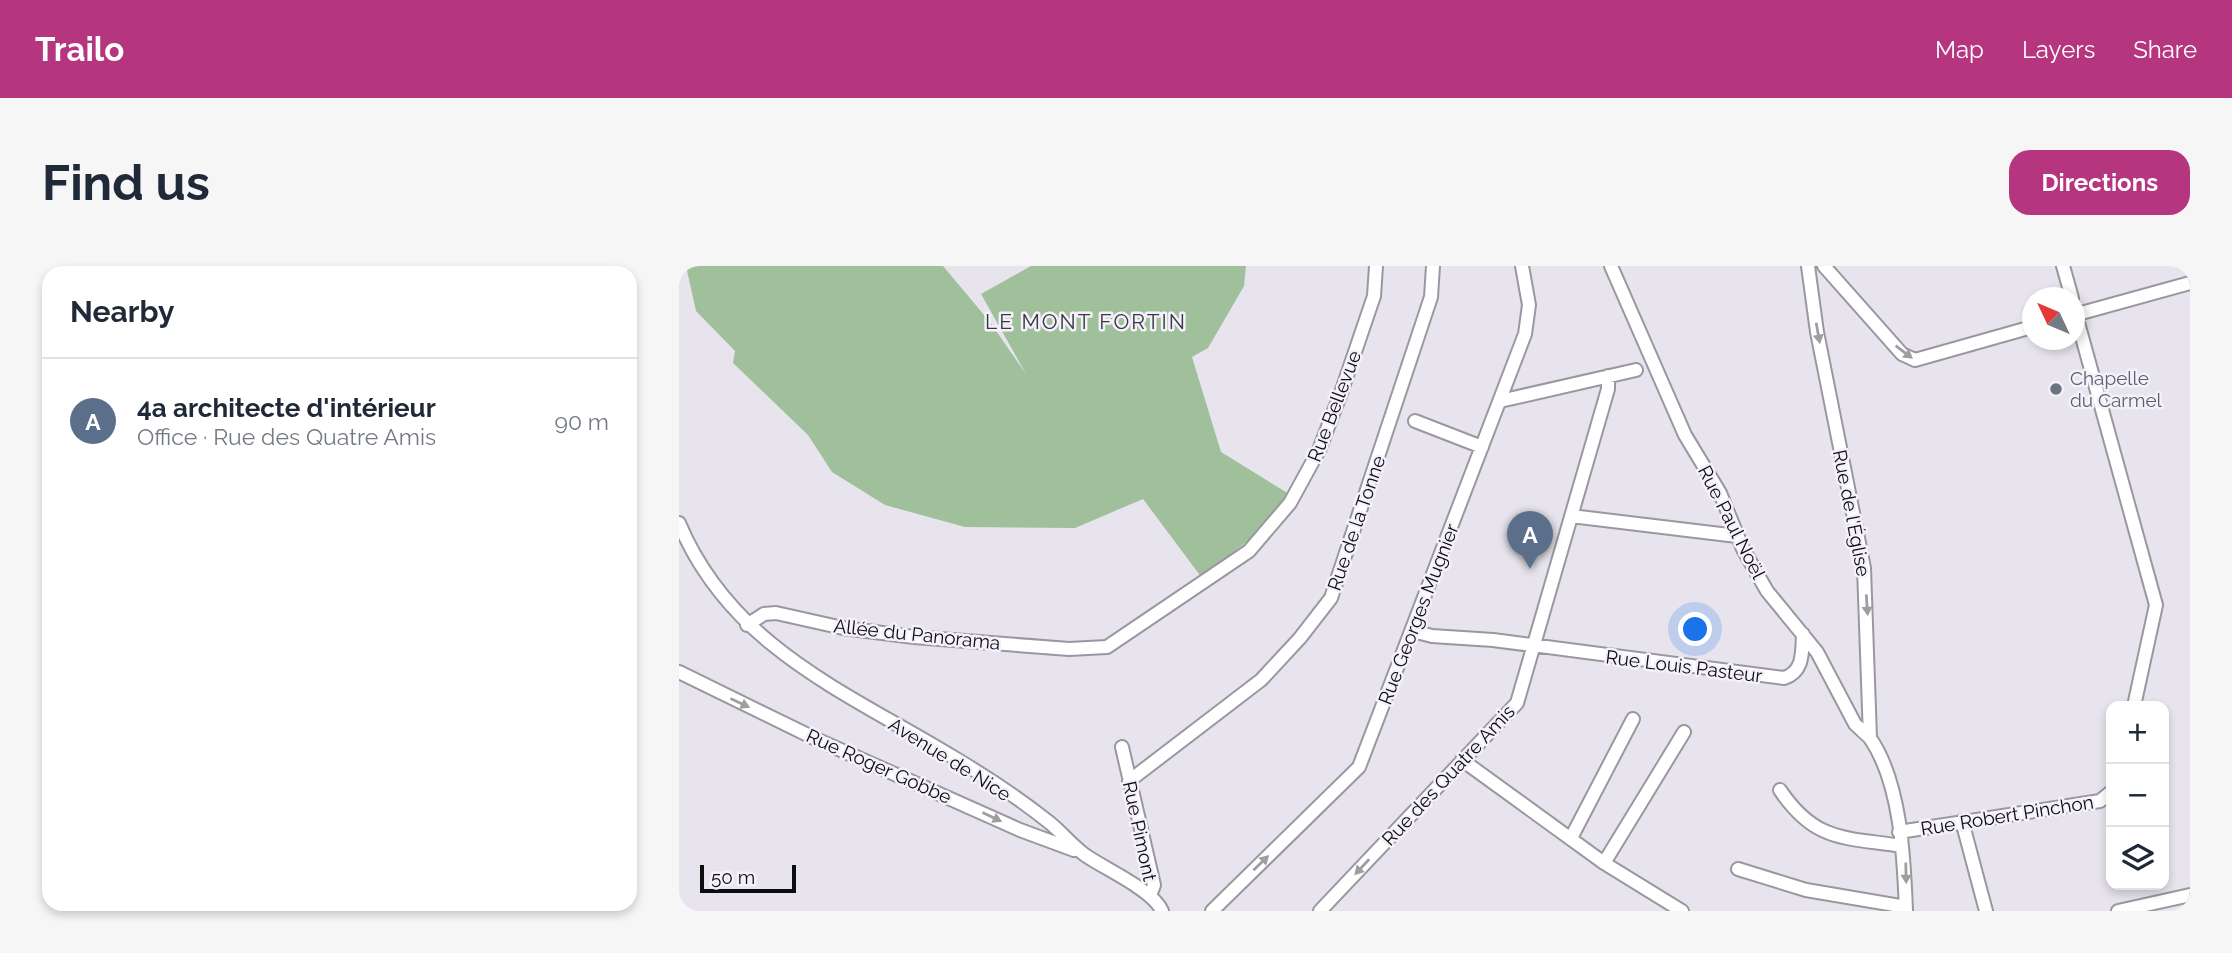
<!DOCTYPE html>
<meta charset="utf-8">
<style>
:root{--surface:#fff;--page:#f6f6f7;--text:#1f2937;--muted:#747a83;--line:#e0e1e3;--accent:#b6357f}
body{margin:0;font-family:Raleway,sans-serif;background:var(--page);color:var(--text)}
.controls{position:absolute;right:21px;bottom:21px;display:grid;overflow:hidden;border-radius:14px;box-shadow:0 4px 10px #0003}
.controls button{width:63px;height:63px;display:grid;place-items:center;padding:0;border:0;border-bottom:2px solid var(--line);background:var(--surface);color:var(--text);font:35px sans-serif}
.compass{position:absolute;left:1343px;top:21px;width:63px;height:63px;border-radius:50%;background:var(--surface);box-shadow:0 4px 10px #0003;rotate:314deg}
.scale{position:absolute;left:21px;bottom:18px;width:96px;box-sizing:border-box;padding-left:7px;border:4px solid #0d0c0f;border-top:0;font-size:19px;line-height:24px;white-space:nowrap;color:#0d0c0f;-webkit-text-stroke:5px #f4f1fa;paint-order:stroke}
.you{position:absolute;left:1017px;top:364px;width:24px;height:24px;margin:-18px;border:5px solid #fff;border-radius:50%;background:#1a73e8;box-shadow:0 0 0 10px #1a73e833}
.badge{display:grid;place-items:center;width:46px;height:46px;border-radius:50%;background:var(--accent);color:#fff;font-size:23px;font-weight:700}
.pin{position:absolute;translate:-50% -58px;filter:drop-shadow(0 2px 4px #0008)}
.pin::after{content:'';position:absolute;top:37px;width:24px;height:21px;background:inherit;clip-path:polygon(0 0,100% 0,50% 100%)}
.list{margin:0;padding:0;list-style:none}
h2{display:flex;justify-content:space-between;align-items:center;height:91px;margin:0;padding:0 28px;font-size:30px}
h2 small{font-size:23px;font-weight:400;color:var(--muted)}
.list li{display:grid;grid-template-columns:46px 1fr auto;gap:21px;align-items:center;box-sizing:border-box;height:126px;padding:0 28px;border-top:2px solid var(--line)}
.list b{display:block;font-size:26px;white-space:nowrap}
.list p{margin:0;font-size:23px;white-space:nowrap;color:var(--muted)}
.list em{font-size:23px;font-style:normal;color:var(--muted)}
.icon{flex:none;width:38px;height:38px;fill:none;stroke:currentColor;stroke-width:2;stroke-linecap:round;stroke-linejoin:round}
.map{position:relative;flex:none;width:1511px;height:645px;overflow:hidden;border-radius:21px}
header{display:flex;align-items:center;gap:42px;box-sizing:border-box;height:98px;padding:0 35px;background:var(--accent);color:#fff}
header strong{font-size:33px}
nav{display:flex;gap:38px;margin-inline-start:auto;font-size:24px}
.intro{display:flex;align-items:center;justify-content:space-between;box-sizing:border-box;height:168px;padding:0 42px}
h1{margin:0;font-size:49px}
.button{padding:18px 32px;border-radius:21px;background:var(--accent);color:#fff;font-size:24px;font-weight:700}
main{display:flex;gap:42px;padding:0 42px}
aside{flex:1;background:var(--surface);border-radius:21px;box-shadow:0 4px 10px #0003}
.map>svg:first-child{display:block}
</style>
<header>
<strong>Trailo</strong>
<nav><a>Map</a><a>Layers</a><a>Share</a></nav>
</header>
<div class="intro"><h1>Find us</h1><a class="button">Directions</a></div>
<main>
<aside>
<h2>Nearby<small></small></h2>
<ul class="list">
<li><span class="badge" style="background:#5c6f8a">A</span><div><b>4a architecte d'intérieur</b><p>Office · Rue des Quatre Amis</p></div><em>90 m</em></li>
</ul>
</aside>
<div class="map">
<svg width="1511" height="645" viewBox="0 0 1511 645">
<rect width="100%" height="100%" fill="#e7e4ed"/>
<path fill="#a0bf9b" d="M7,0H264L311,56L347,108L302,28L352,0H567L565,20L529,82L513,91L542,186L610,228L582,264L523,312L464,233L396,262L286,261L206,239L153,206L129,169L54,97L56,85L17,45Z"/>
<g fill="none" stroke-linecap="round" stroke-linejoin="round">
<defs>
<path id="street" d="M932,0L1006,169L1041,227L1064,283L1088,325L1138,386L1176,458L1191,472
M1129,0L1138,66L1185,302L1191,472C1222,517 1225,592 1227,645
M1145,0L1223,88L1236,94L1353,61
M1384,0L1393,32
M1395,42L1477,339L1455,440
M1395,49L1511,17
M821,135L957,104
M736,155L803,181
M892,250L1058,270
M0,257C52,381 167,426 274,491C306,510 341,533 371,557C383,567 393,579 406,589C426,603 474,624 483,645
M68,359L85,348L97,347L164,362L235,371L390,383L428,381L570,285L611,237L640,184L662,127L695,30L697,0
M734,365L753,370L814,374L1105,412C1125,406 1123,386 1124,368
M0,406L137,473L341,564L395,584
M443,481L475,619L471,630
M783,494L925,597L1003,645
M450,515L582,414L621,372L652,332L752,31L754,0
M1101,524C1136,576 1165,571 1223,580
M1283,555L1307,645
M1220,566L1421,535L1432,526
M892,572L954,453
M925,597L1005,466
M1059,603L1127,624L1227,641
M533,645L680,501L846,68L850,39L843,0
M641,645L838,437L929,123V110
M1439,645L1511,629"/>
</defs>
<use href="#street" stroke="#9a97a0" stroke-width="16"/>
<use href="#street" stroke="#fff" stroke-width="12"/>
</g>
<defs><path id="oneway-solid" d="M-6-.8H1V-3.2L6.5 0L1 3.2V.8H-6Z" transform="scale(1.75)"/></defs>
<g fill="#9e9e9f">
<use href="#oneway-solid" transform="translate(1139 67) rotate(80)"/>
<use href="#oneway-solid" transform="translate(1225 86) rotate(37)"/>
<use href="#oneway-solid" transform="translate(1188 339) rotate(86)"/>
<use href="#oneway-solid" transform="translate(61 437) rotate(25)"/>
<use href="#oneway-solid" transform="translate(313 551) rotate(25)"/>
<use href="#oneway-solid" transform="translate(582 597) rotate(-44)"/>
<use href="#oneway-solid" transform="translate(683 601) rotate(133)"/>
<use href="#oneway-solid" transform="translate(1227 607) rotate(89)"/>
</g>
<circle fill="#6b7280" stroke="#f4f1fa" stroke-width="2.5" cx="1377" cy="123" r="7"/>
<g text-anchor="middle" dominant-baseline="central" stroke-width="5" stroke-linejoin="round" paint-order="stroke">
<g font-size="19" fill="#5b616d" stroke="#f4f1fa" text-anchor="start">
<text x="1391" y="112">Chapelle<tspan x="1391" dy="22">du Carmel</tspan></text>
</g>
<g font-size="19" fill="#0d0c0f" stroke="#f4f1fa">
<text transform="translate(655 140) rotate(-69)">Rue Bellevue</text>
<text transform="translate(1173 247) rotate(79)">Rue de l'Église</text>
<text transform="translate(1053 256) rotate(63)">Rue Paul Noël</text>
<text transform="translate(677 257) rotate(-71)">Rue de la Tonne</text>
<text transform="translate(739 348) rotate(-69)">Rue Georges Mugnier</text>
<text transform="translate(238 368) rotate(6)">Allée du Panorama</text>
<text transform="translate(1005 400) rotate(7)">Rue Louis Pasteur</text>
<text transform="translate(271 493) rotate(32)">Avenue de Nice</text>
<text transform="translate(200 500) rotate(24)">Rue Roger Gobbe</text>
<text transform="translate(769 509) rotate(-47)">Rue des Quatre Amis</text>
<text transform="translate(1328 549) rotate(-9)">Rue Robert Pinchon</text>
<text transform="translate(461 565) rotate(78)">Rue Pimont</text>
</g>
<g font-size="21" letter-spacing="2" fill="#3b3940" stroke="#f4f1fa">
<text x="407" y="55">LE MONT FORTIN</text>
</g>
</g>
</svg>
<div class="controls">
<button>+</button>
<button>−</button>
<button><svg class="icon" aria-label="layers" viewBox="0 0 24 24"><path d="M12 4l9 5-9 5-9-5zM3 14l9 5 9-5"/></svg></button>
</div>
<svg class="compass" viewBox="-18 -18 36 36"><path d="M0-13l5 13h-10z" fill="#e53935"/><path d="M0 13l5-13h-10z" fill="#747a83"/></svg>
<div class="scale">50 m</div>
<div class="you"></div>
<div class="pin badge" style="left:851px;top:303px;background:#5c6f8a">A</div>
</div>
</main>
